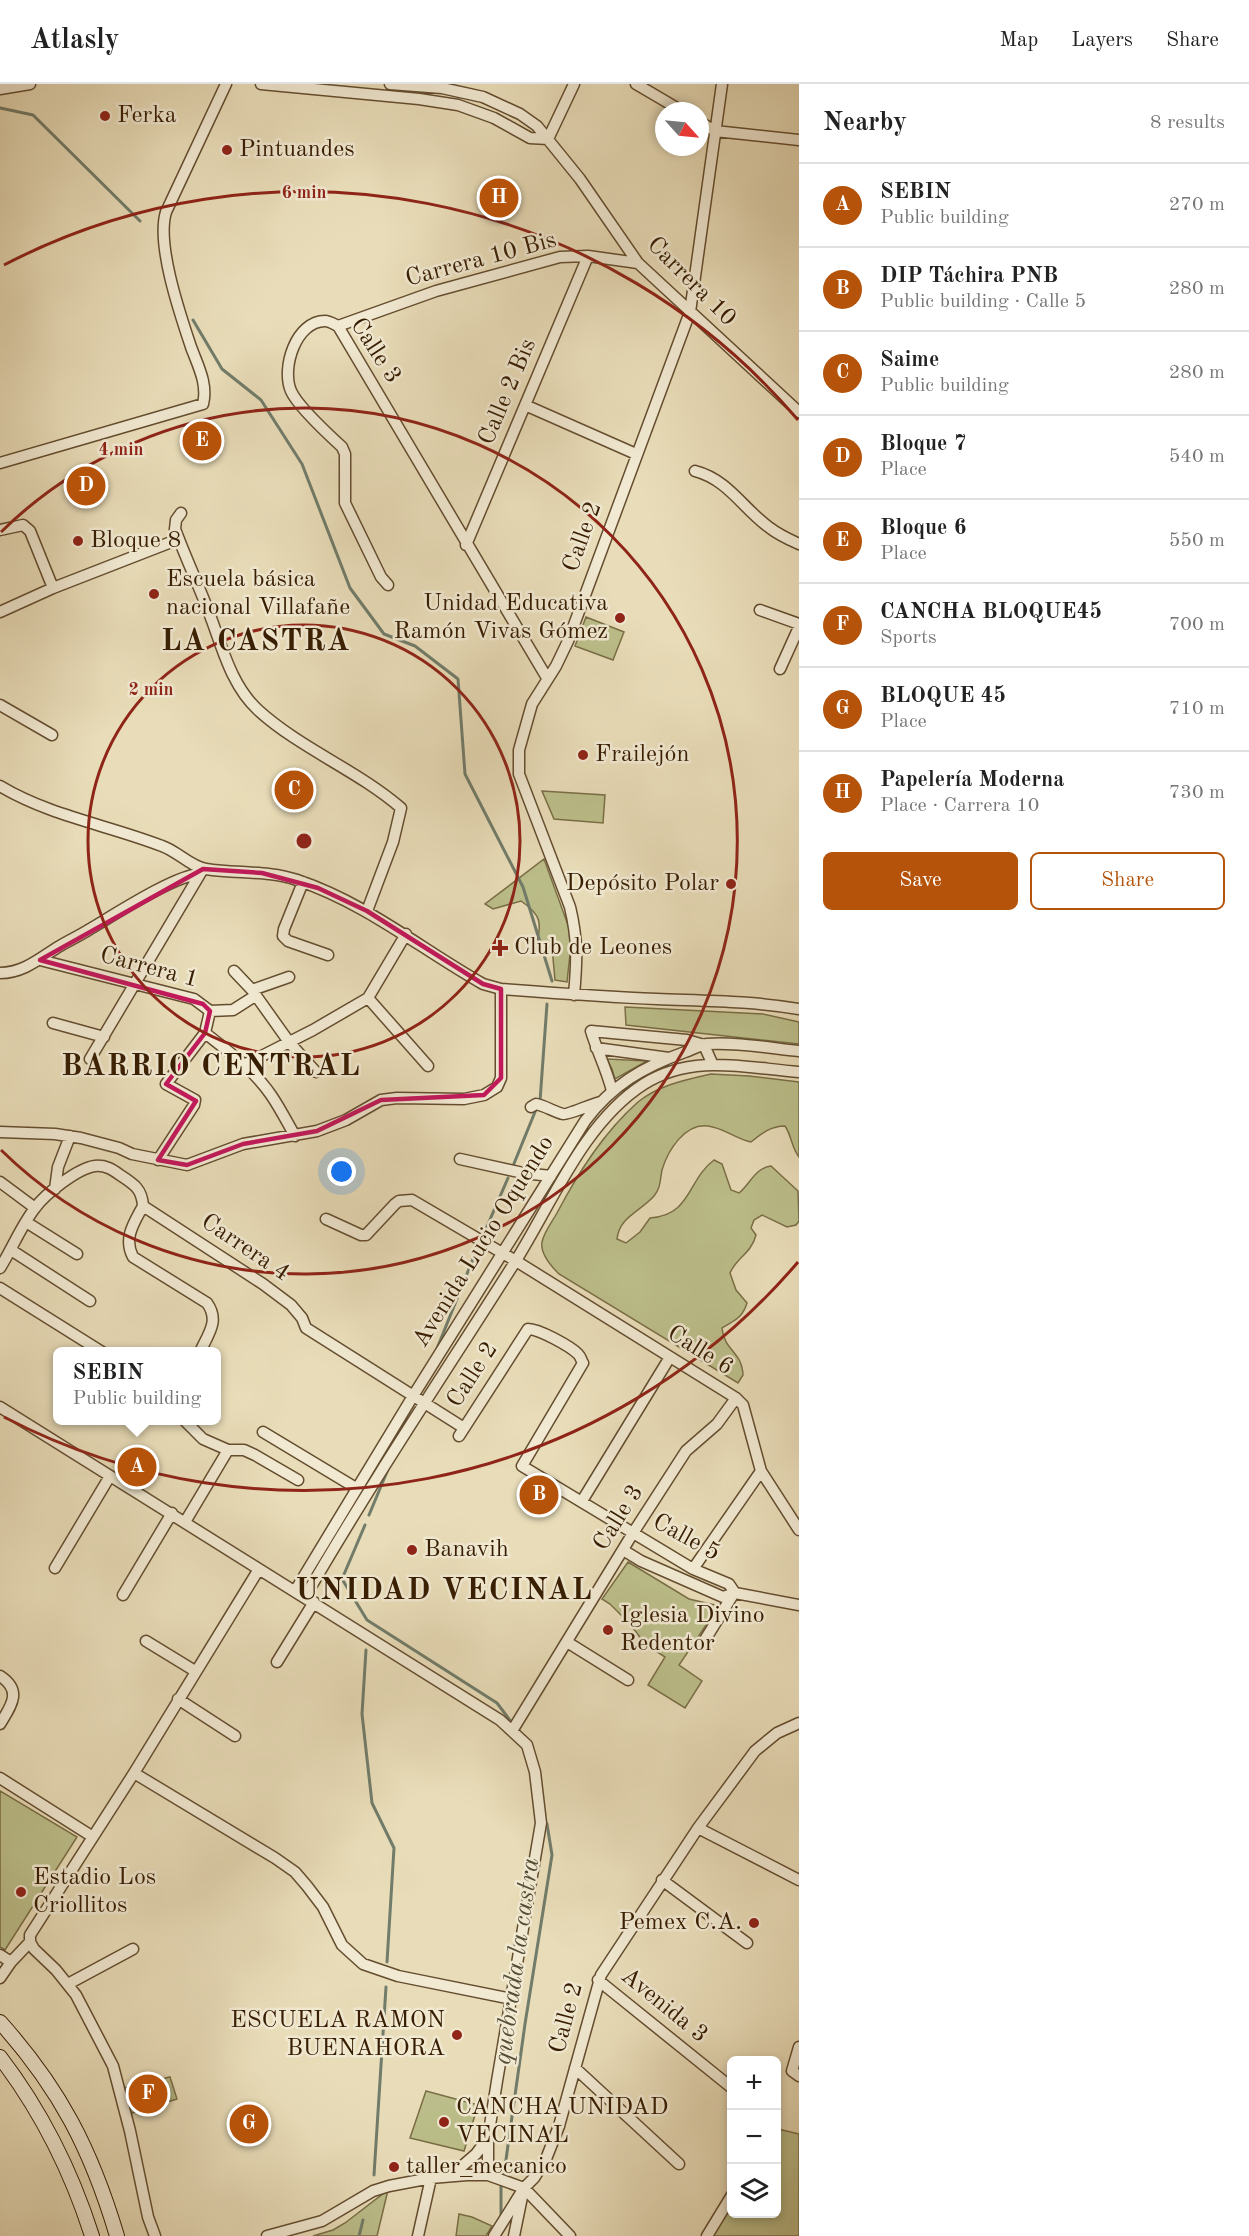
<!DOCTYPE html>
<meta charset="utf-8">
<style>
:root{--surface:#fff;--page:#f6f6f6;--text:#222;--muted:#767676;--line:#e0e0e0;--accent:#b45309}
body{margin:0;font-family:"Old Standard TT",serif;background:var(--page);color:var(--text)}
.controls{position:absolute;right:18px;bottom:18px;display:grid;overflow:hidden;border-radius:9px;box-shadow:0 3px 9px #0003}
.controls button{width:54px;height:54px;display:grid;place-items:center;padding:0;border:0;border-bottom:2px solid var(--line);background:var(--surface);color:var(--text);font:30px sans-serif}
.compass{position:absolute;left:655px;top:18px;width:54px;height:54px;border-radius:50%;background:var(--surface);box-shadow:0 3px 9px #0003;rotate:117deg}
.you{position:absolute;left:342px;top:1088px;width:21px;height:21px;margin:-15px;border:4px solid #fff;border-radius:50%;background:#1a73e8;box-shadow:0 0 0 9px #1a73e833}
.badge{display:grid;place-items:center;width:39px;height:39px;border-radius:50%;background:var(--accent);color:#fff;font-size:20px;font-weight:700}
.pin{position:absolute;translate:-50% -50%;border:3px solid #fff;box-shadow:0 2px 6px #0006}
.popup{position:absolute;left:53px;top:1263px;width:168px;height:78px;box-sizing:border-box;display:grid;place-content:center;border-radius:9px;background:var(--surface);filter:drop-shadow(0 2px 4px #0005);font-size:20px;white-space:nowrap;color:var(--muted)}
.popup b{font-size:22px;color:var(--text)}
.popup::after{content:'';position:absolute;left:50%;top:100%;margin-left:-12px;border:12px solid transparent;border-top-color:var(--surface)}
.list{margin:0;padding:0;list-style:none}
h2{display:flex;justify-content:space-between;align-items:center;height:78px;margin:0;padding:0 24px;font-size:26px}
h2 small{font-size:20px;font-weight:400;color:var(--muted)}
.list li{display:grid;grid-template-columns:39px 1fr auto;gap:18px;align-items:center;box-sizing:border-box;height:84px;padding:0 24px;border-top:2px solid var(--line)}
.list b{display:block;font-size:22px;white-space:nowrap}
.list p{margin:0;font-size:20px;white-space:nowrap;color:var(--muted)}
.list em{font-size:20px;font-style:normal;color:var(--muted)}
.actions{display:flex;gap:12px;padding:18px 24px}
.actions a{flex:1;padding:14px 0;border:2px solid var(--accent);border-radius:9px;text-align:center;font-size:21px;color:var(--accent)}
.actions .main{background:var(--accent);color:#fff}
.icon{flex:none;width:33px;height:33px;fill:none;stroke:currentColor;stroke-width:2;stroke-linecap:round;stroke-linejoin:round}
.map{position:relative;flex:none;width:799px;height:2152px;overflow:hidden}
header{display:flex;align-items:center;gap:36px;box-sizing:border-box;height:84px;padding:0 30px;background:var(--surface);border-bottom:2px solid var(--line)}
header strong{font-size:28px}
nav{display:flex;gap:33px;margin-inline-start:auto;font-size:21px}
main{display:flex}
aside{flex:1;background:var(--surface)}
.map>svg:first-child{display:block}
</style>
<header>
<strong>Atlasly</strong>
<nav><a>Map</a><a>Layers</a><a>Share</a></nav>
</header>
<main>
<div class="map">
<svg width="799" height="2152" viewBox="0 0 799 2152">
<rect width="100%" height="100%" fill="#e9ddb9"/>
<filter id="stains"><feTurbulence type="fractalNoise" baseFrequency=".00333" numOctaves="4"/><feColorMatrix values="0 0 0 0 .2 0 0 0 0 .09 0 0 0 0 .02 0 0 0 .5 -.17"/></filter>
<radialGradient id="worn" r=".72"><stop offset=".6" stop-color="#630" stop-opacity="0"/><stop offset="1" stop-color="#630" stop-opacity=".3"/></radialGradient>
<path fill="#bcbf8b" stroke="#7a6e46" stroke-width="1.5" d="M586,533L624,548L613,576L575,562Z
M542,707L605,711L603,739L554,735Z
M544,775L572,852L567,898L555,896L552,863L536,864C541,839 543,832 521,817L493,825L485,820Z
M625,923L763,930L799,938V960L626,941Z
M607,975L647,977L615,995L612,985Z
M711,990L749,992L799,998V1073C791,1063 792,1052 785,1042C771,1042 762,1049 751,1058C736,1055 724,1044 708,1042C685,1039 668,1066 662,1086C660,1095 661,1104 654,1112C641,1127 619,1133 617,1155L626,1159L640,1148L650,1134C692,1131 687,1096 714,1076L722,1080L731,1106L739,1109C751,1099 755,1084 771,1082L798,1107L799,1137L796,1141L787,1143L762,1131L754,1136L751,1144L756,1151C751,1170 737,1173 730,1189L736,1206L747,1219C742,1235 734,1236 722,1244C724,1267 742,1267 743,1291L738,1299L559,1190C551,1182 540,1170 542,1158C544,1148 552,1138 557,1129C578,1089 603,1049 638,1018C659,1001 685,996 711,990Z
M628,1478L689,1515L719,1522L679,1581L702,1597L685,1624L648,1601L665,1573L645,1560L630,1540L610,1520L602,1515Z
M0,1707L77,1753L5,1866L0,1863Z
M170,1993L177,2015L129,2030L119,2005Z
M426,2007L478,2021L464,2067L410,2054Z
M778,2045L799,2050V2152H713L731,2122L732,2130H776Z
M388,2106L377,2152H313L333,2146L345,2139Z
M459,2130L472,2133L492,2142L486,2152H456Z"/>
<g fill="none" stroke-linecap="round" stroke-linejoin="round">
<path stroke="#717c6a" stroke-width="3" d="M0,24L33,31L140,137
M193,236L222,285L261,316L302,380L350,504L384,550L415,562L458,595L465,690L523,803L552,897
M540,1017L547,920
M513,1082L537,1023
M485,1147L508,1094
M436,1267L477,1165
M369,1431L389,1383
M365,1441L342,1495L367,1536L497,1619L512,1639
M366,1566L362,1630L372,1719L394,1764L387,1878
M504,2090L525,1940L552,1771L547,1740
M374,2091L386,1903
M501,2134V2102
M359,2152L363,2136"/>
<defs>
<path id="minor" d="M261,0L419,15L458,21L494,34L530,54L548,55
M390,0L442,4L483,13L520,30L537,42L580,95L638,179L799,328
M636,0L682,27
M0,5L30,0
M700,38L715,47L799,56
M548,55L574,0
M338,242L436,207L560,173L588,172L638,179
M525,321L636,370
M0,379L203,320C208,300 198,282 191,263C180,230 156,160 166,128L226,0
M695,387C729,396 743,425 770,444C779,451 788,455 799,460
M181,429L176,436L175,445C186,475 200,504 211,534C223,566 232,602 258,626C301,665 357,686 401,724L393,758L367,827
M0,446L23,441L30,447L53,504
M466,461L588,172
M388,501L381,493L345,419V370L342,363C330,352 297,321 291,307C281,284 296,237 325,237C329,237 334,240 338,242L547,594
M760,526L799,540
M0,528L53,504L179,455
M780,585L799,543
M0,621L52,651
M0,702C50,732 108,741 162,762C177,767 191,783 206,785C236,790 268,786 297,796C366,819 421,865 483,900L501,905C553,909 605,913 657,915C705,917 752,917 799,925
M303,798L284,845L283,852L288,857L328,871
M40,876L194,915L210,927L205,949C228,967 254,986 271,1011C280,1024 287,1038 295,1052
M234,887L252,906L289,958L316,988
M0,889C23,889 39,875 58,863C68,857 79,852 90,845C114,831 175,791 200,790
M252,906L289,893
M574,911C577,878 578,856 570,823L519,690V666L532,620L556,582L568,557L690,228L722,0
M368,914L428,982
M210,927L233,926L255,912
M53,939L104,953
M596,964L669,974
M90,975L203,785
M244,981L313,946L368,914L406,850
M612,1007C607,986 597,967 591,947L687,956L704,961L712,979
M531,1023L536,1020C546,1022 554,1028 563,1030C568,1031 592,1020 600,1018
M0,1048L55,1050L81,1054L119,1064L132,1070L187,1081L243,1060L317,1047L346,1036L381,1016L397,1014L464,1015L484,1011L497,1003L501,994V905
M460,1075L523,1089L551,1092
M158,1076L194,1021L195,1016L166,1000L205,949
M0,1098L35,1124
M55,1105L58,1083L70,1052
M143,1122C134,1139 123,1154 133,1173L207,1219C220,1237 208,1250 200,1268
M326,1135L361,1151H366L395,1120L399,1117L412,1116L516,1177L736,1314L743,1321L761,1387L799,1446
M26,1138L77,1170
M11,1166L90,1217
M0,1184C12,1165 21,1142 35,1124C45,1110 78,1084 95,1082C105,1081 112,1085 120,1091C134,1100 142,1105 143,1122L263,1200L291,1221L302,1234L306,1244L464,1344
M0,1204L102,1268
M0,1323L500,1636L527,1661L535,1688L541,1739L497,1997L488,2054V2091
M184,1336L203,1355L228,1366H244L255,1371L298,1396
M263,1348L356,1404
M459,1352L528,1245C539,1245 570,1262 578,1270C581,1273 581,1276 583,1279L522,1382L693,1485L729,1500L735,1509
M582,1417L670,1273
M185,1438L228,1366
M623,1466L641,1477L723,1513L735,1509L799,1521
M55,1484L110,1392
M693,1485L761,1387
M295,1507L413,1312L585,1037C612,1001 643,983 685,968C693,965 700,961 707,960C737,958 769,964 799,967
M123,1511L172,1429
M305,1513C371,1399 444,1290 515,1178C552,1119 584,1038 644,1000C693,969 746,984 799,988
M146,1557L195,1587
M567,1558L628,1596
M703,1559L734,1509
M277,1578L314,1518
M0,1592C23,1607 11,1622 0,1640
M178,1615L235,1652
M512,1647L633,1449L686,1367L717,1340L736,1314
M134,1689L275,1774L295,1788L307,1802L323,1823L342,1861L363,1880L398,1892L512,1915
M0,1694L93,1753
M698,1744L799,1796
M662,1796L747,1859
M0,1871L11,1878
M0,1894L11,1878L30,1858
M598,1896L732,2004
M68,1900L133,1865
M799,1963L792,1987L799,1992
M575,1984L679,2080
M452,2091L476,2070L488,2054
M155,2152L148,2133L130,2047L113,1982L76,1911L56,1886L34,1865L30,1858V1851L134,1689L259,1485
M267,2152L322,2137L373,2107L389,2102L431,2094L467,2091H488L524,2104L570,2152
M418,2152L431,2094
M494,2152L524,2104L534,2094L546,2075L559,2042L601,1891L698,1744L755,1667L777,1649L799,1639
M514,2152L522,2113
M707,2152L732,2111"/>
<path id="secondary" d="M0,1938C60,2005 91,2065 117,2152
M0,1973C42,2028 71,2086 92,2152"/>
</defs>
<use href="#minor" stroke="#644d2f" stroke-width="13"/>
<use href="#secondary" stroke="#371d01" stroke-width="16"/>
<use href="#minor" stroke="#f1e9d2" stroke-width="10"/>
<use href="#secondary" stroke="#f1e9d2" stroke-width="14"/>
</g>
<path fill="none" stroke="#c2185b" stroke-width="4.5" stroke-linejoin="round" d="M203,785L262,789L318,804L367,827L483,900L501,905V994L484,1011L381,1016L317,1047L243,1060L187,1081L158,1076L196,1017L166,1000L205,949L210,927L203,920L40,876Z"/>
<g fill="none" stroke="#8f2418" stroke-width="3">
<circle cx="304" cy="757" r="216"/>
<path d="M1 448A433 433 0 1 1 1 1066"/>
<path d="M798 1178A649 649 0 0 1 4 1333M4 181A649 649 0 0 1 798 336"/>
</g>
<g fill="#8f2418" stroke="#f1e9d2" stroke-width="2">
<circle cx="105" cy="32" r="6"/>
<circle cx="227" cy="66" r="6"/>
<circle cx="78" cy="457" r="6"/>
<circle cx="154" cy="510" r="6"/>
<circle cx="620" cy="534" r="6"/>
<circle cx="583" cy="671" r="6"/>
<circle cx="731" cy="800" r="6"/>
<path d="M497 855h6v6h6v6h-6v6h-6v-6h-6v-6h6z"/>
<circle cx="412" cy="1466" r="6"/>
<circle cx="608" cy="1546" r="6"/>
<circle cx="21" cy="1808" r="6"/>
<circle cx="754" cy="1839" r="6"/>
<circle cx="457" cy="1951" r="6"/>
<circle cx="444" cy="2038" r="6"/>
<circle cx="394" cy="2083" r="6"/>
</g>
<g text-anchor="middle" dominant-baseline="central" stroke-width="5" stroke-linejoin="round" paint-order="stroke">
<g font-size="24" fill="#371d01" stroke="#f1e9d2" text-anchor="start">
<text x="117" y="32">Ferka</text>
<text x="239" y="66">Pintuandes</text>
<text x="90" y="457">Bloque 8</text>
<text x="166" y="496">Escuela básica<tspan x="166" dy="28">nacional Villafañe</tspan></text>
<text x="608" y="520" text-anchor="end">Unidad Educativa<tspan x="608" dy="28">Ramón Vivas Gómez</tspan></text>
<text x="595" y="671">Frailejón</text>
<text x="719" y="800" text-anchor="end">Depósito Polar</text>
<text x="514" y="864">Club de Leones</text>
<text x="424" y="1466">Banavih</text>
<text x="620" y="1532">Iglesia Divino<tspan x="620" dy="28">Redentor</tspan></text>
<text x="33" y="1794">Estadio Los<tspan x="33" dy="28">Criollitos</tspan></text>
<text x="742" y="1839" text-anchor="end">Pemex C.A.</text>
<text x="445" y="1937" text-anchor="end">ESCUELA RAMON<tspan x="445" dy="28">BUENAHORA</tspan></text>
<text x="456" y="2024">CANCHA UNIDAD<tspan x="456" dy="28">VECINAL</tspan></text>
<text x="406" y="2083">taller_mecanico</text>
</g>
<g font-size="24" fill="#371d01" stroke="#f1e9d2">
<text transform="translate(481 176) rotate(-15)">Carrera 10 Bis</text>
<text transform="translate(691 198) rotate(45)">Carrera 10</text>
<text transform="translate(375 267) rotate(57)">Calle 3</text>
<text transform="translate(508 308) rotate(-67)">Calle 2 Bis</text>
<text transform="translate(583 453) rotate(-70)">Calle 2</text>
<text transform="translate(149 884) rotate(15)">Carrera 1</text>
<text transform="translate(484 1158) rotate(-58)">Avenida Lucio Oquendo</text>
<text transform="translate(245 1164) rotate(34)">Carrera 4</text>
<text transform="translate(700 1267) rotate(32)">Calle 6</text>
<text transform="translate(473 1291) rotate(-57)">Calle 2</text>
<text transform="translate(619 1434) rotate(-58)">Calle 3</text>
<text transform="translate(686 1454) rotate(29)">Calle 5</text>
<text transform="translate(664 1922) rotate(39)">Avenida 3</text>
<text transform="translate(567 1934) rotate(-75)">Calle 2</text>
</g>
<g font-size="26" font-style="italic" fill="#544d36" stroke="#f1e9d2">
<text transform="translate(517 1877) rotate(-82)">quebrada la castra</text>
</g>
<g font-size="30" font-weight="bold" letter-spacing="1.5" fill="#371d01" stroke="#f1e9d2">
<text x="256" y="558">LA CASTRA</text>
<text x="211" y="983">BARRIO CENTRAL</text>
<text x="444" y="1507">UNIDAD VECINAL</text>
</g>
</g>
<circle cx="304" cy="757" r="9" fill="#8f2418" stroke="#f1e9d2" stroke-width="3"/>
<g font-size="18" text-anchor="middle" font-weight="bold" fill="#8f2418" stroke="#f1e9d2" stroke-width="5" stroke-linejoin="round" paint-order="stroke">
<text x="304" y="114">6 min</text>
<text x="121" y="371">4 min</text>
<text x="151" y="611">2 min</text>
</g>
<rect width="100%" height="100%" filter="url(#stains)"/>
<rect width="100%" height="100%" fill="url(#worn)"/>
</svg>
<div class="controls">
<button>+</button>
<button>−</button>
<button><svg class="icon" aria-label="layers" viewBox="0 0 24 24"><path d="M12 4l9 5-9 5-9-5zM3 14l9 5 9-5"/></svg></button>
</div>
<svg class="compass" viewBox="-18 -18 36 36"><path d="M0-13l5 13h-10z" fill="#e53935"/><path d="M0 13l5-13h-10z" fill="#767676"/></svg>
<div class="you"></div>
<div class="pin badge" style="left:137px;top:1383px">A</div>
<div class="popup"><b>SEBIN</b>Public building</div>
<div class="pin badge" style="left:539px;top:1411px">B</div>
<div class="pin badge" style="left:294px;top:706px">C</div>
<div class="pin badge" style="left:86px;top:402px">D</div>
<div class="pin badge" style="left:202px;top:357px">E</div>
<div class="pin badge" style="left:148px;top:2010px">F</div>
<div class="pin badge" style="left:249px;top:2040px">G</div>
<div class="pin badge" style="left:499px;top:114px">H</div>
</div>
<aside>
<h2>Nearby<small>8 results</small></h2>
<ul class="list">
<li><span class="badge">A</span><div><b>SEBIN</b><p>Public building</p></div><em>270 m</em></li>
<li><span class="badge">B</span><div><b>DIP Táchira PNB</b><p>Public building · Calle 5</p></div><em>280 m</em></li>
<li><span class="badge">C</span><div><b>Saime</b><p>Public building</p></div><em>280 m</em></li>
<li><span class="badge">D</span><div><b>Bloque 7</b><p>Place</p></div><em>540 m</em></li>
<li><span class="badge">E</span><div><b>Bloque 6</b><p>Place</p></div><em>550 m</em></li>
<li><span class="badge">F</span><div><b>CANCHA BLOQUE45</b><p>Sports</p></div><em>700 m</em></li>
<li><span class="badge">G</span><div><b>BLOQUE 45</b><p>Place</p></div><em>710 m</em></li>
<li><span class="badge">H</span><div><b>Papelería Moderna</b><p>Place · Carrera 10</p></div><em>730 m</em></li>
</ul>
<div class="actions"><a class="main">Save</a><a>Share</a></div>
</aside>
</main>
